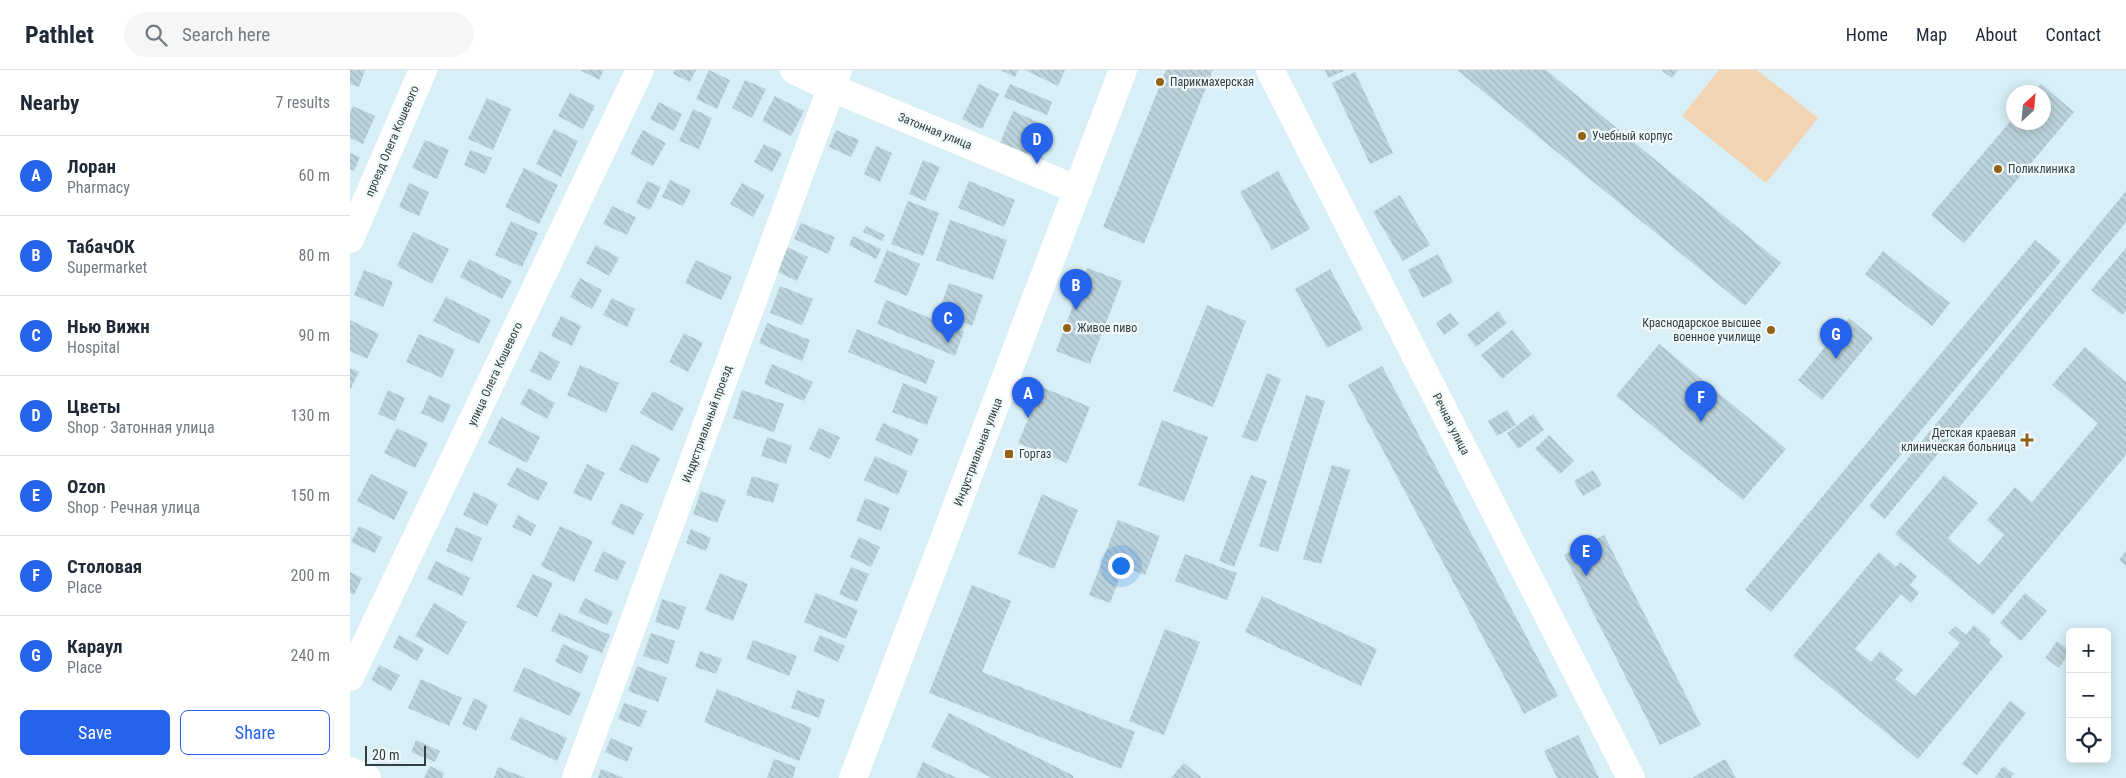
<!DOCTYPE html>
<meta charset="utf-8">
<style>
:root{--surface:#fff;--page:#f6f6f7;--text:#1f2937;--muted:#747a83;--line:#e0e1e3;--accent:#2563eb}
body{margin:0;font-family:"Roboto Condensed",sans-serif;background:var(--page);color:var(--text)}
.controls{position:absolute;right:15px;bottom:15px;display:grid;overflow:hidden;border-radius:8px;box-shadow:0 2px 12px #0003}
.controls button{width:45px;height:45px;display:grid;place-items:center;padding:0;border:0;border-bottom:1px solid var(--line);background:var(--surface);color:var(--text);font:25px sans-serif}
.compass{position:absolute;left:1656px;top:15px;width:45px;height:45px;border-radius:50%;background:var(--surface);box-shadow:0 2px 12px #0003;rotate:26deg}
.scale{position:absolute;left:15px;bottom:12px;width:61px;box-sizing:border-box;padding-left:5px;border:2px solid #333c3f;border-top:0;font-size:14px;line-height:18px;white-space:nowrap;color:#333c3f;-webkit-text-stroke:4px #f0fafd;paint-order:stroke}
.you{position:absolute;left:770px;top:495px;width:18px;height:18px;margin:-12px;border:4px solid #fff;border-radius:50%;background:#1a73e8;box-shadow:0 0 0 8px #1a73e833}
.badge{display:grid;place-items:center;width:32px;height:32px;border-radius:50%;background:var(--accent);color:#fff;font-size:16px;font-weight:700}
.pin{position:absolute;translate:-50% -41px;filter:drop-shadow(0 1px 2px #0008)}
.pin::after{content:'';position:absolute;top:26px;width:18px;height:15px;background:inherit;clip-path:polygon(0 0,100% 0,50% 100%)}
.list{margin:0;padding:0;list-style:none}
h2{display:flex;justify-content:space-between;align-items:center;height:65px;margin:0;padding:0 20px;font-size:21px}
h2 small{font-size:16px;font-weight:400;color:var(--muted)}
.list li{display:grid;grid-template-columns:32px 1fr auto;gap:15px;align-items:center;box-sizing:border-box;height:80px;padding:0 20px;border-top:1px solid var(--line)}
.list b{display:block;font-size:19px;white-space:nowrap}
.list p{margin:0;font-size:16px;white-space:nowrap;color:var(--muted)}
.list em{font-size:16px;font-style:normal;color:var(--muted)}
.actions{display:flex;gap:10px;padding:15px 20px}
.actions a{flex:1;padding:11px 0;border:1px solid var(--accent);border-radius:8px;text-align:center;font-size:18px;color:var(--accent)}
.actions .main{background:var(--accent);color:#fff}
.icon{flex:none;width:28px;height:28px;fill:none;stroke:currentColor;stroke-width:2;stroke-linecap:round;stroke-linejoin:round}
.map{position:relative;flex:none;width:1776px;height:708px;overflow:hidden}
header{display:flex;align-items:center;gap:30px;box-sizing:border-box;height:70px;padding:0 25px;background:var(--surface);border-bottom:1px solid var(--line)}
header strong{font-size:24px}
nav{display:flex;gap:28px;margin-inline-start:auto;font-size:18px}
.search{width:350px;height:45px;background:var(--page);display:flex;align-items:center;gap:12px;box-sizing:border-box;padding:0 18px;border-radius:28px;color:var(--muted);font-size:19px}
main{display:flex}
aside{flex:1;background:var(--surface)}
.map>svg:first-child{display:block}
</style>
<header>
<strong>Pathlet</strong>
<div class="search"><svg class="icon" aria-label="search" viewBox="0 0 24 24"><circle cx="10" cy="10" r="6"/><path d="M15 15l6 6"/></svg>Search here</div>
<nav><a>Home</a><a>Map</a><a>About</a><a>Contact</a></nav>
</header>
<main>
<aside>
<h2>Nearby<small>7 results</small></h2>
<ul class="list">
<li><span class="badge">A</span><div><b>Лоран</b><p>Pharmacy</p></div><em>60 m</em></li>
<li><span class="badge">B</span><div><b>ТабачОК</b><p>Supermarket</p></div><em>80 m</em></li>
<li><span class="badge">C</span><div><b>Нью Вижн</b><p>Hospital</p></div><em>90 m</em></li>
<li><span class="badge">D</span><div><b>Цветы</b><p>Shop · Затонная улица</p></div><em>130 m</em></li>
<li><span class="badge">E</span><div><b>Ozon</b><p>Shop · Речная улица</p></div><em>150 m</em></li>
<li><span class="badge">F</span><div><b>Столовая</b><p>Place</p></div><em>200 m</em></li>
<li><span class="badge">G</span><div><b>Караул</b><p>Place</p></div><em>240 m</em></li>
</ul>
<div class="actions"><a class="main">Save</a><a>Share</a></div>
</aside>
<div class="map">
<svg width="1776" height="708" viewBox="0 0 1776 708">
<defs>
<pattern id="building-back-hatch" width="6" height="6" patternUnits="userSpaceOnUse" patternTransform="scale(1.25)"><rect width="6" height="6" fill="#bcd3db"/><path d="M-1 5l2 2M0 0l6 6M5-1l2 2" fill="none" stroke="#a2b6bd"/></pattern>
</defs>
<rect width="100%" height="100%" fill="#d8eff7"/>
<path fill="#f3d4b2" d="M1369,0H1407L1468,48L1416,113L1332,46Z"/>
<path fill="url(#building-back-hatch)" d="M0,0H15L9,17L0,14Z
M230,0H254L249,10Z
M325,0H346L340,12L323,4Z
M359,0L380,10L367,39L346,29Z
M650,0H668L665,7Z
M675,0H715L708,16Z
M816,0H863L794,174L753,157Z
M975,0H996L978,8Z
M1107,0H1196L1431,193L1395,236Z
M1311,0H1328L1322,8Z
M1005,2L1043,83L1020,94L982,13Z
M395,10L416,19L402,48L382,38Z
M629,14L649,24L632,59L612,49Z
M660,14L702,32L697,45L654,27Z
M1691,14L1724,42L1614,173L1581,145L1664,47V52H1694V22H1684Z
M220,23L245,36L233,59L208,46Z
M425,26L454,41L441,66L412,51Z
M137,28L161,39L143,80L118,69Z
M309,32L332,44L324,61L300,49Z
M3,36L25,46L13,74L0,68V42Z
M343,39L362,48L349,79L329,71Z
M663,41L692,54L676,92L647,80Z
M204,59L228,71L211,107L186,94Z
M293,60L316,73L303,96L280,84Z
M486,60L509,70L501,87L479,77Z
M75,70L99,80L87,109L62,98Z
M414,74L432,83L422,102L404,92Z
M526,76L542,83L530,112L514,104Z
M120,80L142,88L135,104L114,95Z
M0,83L10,87L4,101L0,99Z
M573,90L590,97L575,131L559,124Z
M174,98L208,115L189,154L155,137Z
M928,101L960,159L922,180L890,122Z
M320,110L341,120L333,136L312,127Z
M297,111L311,117L300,140L286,133Z
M619,111L665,130L654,157L608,138Z
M59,113L79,122L69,146L49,137Z
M392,113L415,125L403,147L380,134Z
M1776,121V152L1535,449L1519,436Z
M1050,125L1080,175L1053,191L1023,142Z
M558,131L589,143L573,186L541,174Z
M262,136L286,147L277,165L253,154Z
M600,150L657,170L643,210L586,190Z
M161,151L188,163L172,197L145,185Z
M451,153L485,167L478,184L444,169Z
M516,156L535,165L532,171L513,162Z
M63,162L99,179L82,214L47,196Z
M503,166L531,179L526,189L499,175Z
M1685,170L1711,191L1421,542L1395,520Z
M246,175L269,188L259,206L236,193Z
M437,177L458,187L447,211L426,201Z
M1776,178V241L1772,245L1741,220Z
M537,180L570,194L557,226L524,212Z
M1533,181L1600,233L1582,256L1515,204Z
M1088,184L1103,212L1073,228L1058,200Z
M119,189L162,211L152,229L110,207Z
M346,190L382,207L371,230L335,213Z
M737,198L772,211L740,294L706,281Z
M980,199L1013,259L977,278L945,219Z
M14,200L43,212L33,237L4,225Z
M230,208L252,220L242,239L220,227Z
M599,213L633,225L622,256L588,243Z
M430,216L463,229L452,255L420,243Z
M96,227L141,250L129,274L83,251Z
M262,228L285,239L277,257L253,245Z
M536,230L614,262L605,286L527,254Z
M857,235L896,251L863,337L823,321Z
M1148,241L1157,253L1126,277L1117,265Z
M1100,243L1109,254L1094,265L1086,253Z
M211,246L231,256L222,276L201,266Z
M1499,248L1523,268L1472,330L1448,310Z
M0,250L29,264L17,289L0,281Z
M417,253L460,270L452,291L409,273Z
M507,259L585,291L576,314L498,282Z
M1162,260L1182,284L1152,309L1131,285Z
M334,263L353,273L338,302L319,292Z
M69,264L105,279L92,308L56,292Z
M1309,274L1436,379L1393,430L1266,326Z
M1735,277L1776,312V385L1643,545L1545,464L1594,405L1628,433L1598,468L1629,495L1654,465L1637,450L1665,417L1682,432L1748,353L1702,315Z
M190,281L210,292L200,311L180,301Z
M422,294L463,312L454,331L414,314Z
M230,295L269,313L256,343L217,325Z
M1032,296L1208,626L1174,644L998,315Z
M0,298L9,302L0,320Z
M917,303L931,309L907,372L892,367Z
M553,313L588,327L577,355L542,342Z
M692,317L740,337L717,393L668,373Z
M179,318L205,333L197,349L170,334Z
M38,320L55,328L45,351L28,344Z
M392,320L434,334L424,362L383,348Z
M303,321L334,338L322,361L290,343Z
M79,325L101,335L93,353L71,343Z
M956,325L975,331L928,482L909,476Z
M1157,340L1166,355L1147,366L1138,351Z
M1183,344L1194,360L1168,379L1157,363Z
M151,347L190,367L177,393L138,373Z
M812,350L858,367L834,432L788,415Z
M533,353L569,369L561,386L525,370Z
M47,358L78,373L65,398L34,383Z
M469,358L490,367L480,389L459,379Z
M1199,365L1224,391L1210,404L1185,379Z
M417,367L442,376L436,394L411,386Z
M282,374L310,388L297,414L269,400Z
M525,386L558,401L548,425L514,410Z
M237,394L255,403L241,431L223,423Z
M982,395L1000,400L971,494L953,489Z
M167,397L198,413L188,431L157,415Z
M1243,400L1252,415L1233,426L1224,411Z
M21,404L58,422L44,450L7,431Z
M901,405L917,411L884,497L869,491Z
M402,406L429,414L423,433L396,425Z
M351,421L376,430L367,453L343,444Z
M124,422L148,434L137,456L113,445Z
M692,424L728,440L704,499L668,484Z
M515,428L540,438L531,461L506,451Z
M271,433L294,444L283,465L261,454Z
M168,445L186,455L181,466L162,457Z
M768,450L810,466L795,505L774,497L760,533L739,525Z
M9,456L32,467L25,483L1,472Z
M210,456L243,471L224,512L191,496Z
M106,457L132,468L122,492L96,481Z
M341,459L361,468L356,481L336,473Z
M1254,465L1351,655L1310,675L1214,485Z
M509,467L530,477L521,497L500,487Z
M253,481L276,492L267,511L244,501Z
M1776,481V496L1769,490Z
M1529,482L1546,497L1550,492L1567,506L1560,515L1569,523L1561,533L1551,524L1505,579L1521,592L1530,581L1553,600L1545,609L1565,626L1610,573L1598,563L1605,556L1616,565L1624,555L1641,570L1639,573L1653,586L1568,689L1443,586Z
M835,484L887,503L877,530L825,511Z
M86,491L120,508L112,526L77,509Z
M501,497L519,504L507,532L489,524Z
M0,502L12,508L4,525L0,523Z
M370,503L398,514L383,551L355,540Z
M183,504L203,513L187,547L166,537Z
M622,515L661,531L632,602L785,662L771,699L579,623Z
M466,523L508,540L496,569L454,552Z
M1675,523L1697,541L1671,571L1650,553Z
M912,526L1027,579L1011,616L895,562Z
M235,528L263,542L257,555L228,542Z
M312,529L336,537L329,560L305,552Z
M84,533L117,552L98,585L65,566Z
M209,543L260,565L252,583L201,561Z
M815,559L850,572L814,665L779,651Z
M301,563L325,571L318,594L293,586Z
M49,565L74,579L67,591L43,577Z
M470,565L495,576L488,592L463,581Z
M403,570L447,586L439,606L396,589Z
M1707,571L1720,581L1709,598L1695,588Z
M213,574L239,586L231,604L205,592Z
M350,581L372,589L366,604L345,597Z
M29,595L50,605L41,621L21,610Z
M287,596L317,608L308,632L278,621Z
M174,597L231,623L220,646L163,621Z
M71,609L112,628L99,656L58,638Z
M367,619L462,658L449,691L354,652Z
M447,620L475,630L469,648L441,638Z
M124,628L138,635L126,661L112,654Z
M1660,631L1676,643L1627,705L1612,694Z
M274,633L297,641L290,657L268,649Z
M599,643L724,706L723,708H642L581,677Z
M170,647L217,668L207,691L160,669Z
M1228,665L1249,708H1207L1194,681Z
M261,668L283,678L277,692L255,682Z
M66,670L90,681L85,692L61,682Z
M424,689L446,697L443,708H417Z
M1375,689L1386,708H1342Z
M573,692L607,708H566Z
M834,693L852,708H821Z
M80,696L94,703L92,708H74Z
M1653,696L1664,704L1661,708H1645Z
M148,697L176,708H144Z
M251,699L274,708H248Z"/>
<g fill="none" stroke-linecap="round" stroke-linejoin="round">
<path stroke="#fff" stroke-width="28" d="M444,0L482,18L728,120
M920,0L1281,708
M0,169L73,0
M0,607L290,0
M0,701L17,708
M226,708L488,0"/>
<path stroke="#fff" stroke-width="28" d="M503,708L773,0"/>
</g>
<g fill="#956215" stroke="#f0fafd" stroke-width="2">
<circle cx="810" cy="12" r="5"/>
<circle cx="1232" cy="66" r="5"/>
<circle cx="1648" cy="99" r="5"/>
<circle cx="717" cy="258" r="5"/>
<circle cx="1421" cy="260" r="5"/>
<path d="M1674.5 362.5h5v5h5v5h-5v5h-5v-5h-5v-5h5z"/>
<rect x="654" y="379" width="10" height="10" rx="2.5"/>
</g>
<g text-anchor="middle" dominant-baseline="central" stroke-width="4.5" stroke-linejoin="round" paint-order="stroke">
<g font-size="12" fill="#333c3f" stroke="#f0fafd" text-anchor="start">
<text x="820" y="12">Парикмахерская</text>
<text x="1242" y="66">Учебный корпус</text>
<text x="1658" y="99">Поликлиника</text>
<text x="1411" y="253" text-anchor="end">Краснодарское высшее<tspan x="1411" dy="14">военное училище</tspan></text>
<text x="727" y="258">Живое пиво</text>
<text x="1666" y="363" text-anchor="end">Детская краевая<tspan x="1666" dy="14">клиническая больница</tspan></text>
<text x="669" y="384">Горгаз</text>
</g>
<g font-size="12" fill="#333c3f" stroke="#f0fafd">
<text transform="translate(585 61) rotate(22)">Затонная улица</text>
<text transform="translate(42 71) rotate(-67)">проезд Олега Кошевого</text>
<text transform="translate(145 304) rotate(-65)">улица Олега Кошевого</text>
<text transform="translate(357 354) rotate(-70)">Индустриальный проезд</text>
<text transform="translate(1101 354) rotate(63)">Речная улица</text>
<text transform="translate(628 382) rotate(-69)">Индустриальная улица</text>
</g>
</g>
</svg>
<div class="controls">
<button>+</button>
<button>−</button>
<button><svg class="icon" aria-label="locate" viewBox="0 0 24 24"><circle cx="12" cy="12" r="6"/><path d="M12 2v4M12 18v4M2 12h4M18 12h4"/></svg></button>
</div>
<svg class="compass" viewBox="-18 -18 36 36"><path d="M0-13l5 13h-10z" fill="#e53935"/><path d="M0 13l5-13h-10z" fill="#747a83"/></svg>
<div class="scale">20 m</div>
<div class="you"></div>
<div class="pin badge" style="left:678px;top:348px">A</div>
<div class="pin badge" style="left:726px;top:240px">B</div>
<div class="pin badge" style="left:598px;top:273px">C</div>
<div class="pin badge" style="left:687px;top:94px">D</div>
<div class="pin badge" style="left:1236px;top:506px">E</div>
<div class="pin badge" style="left:1351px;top:352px">F</div>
<div class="pin badge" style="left:1486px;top:289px">G</div>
</div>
</main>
